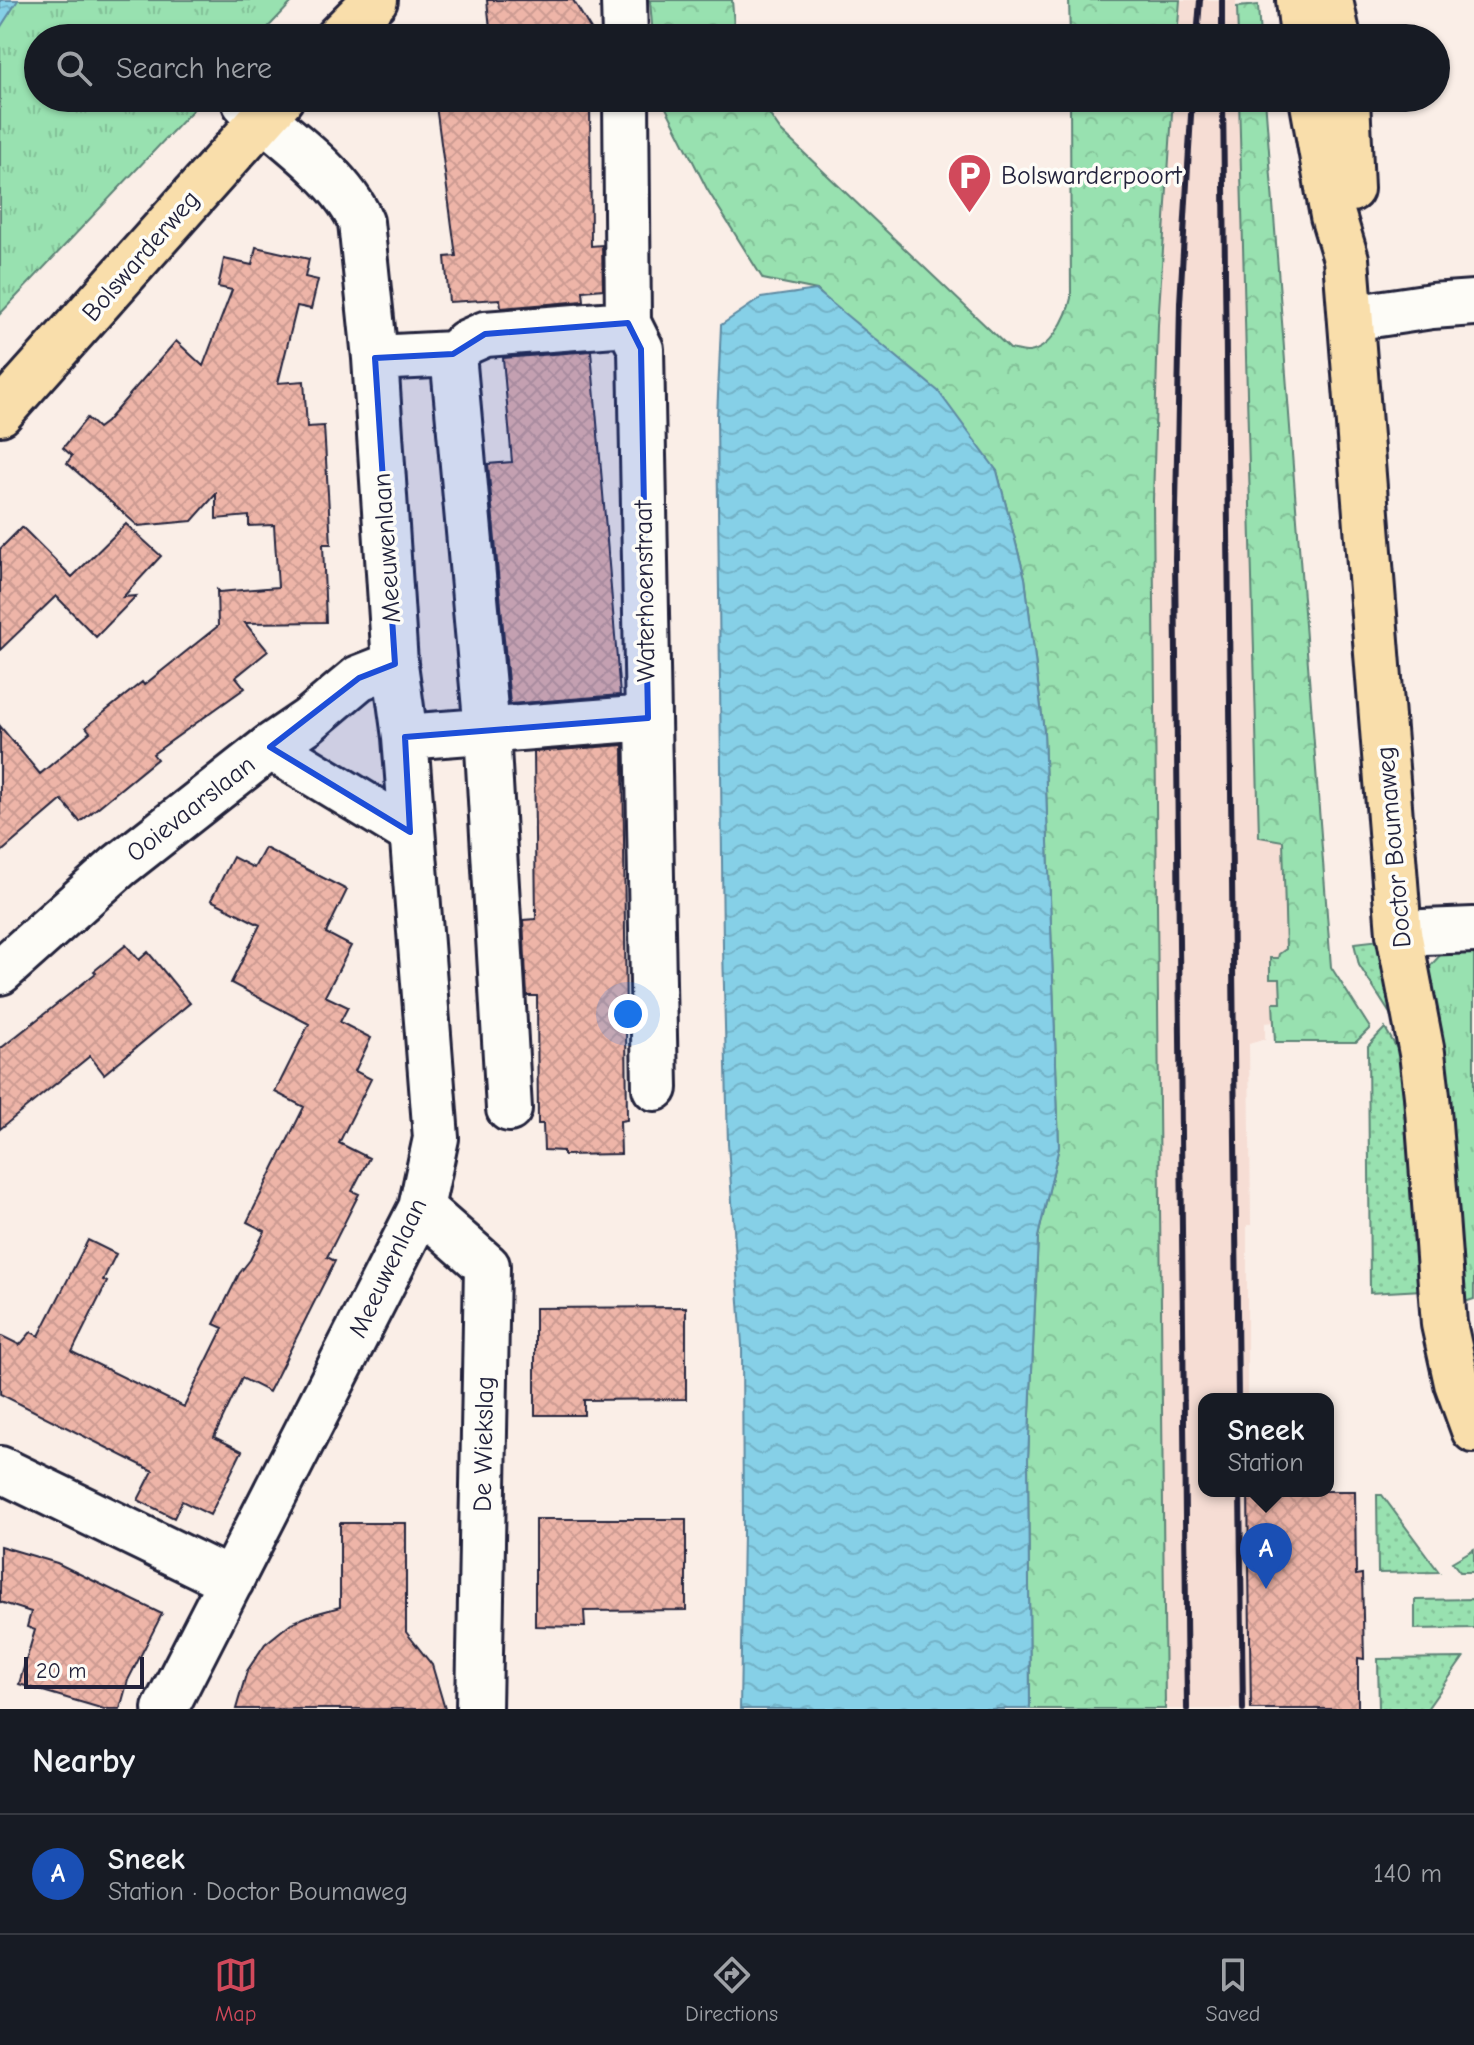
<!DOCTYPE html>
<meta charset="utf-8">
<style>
:root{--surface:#171b24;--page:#20242c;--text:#f1f3f6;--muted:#9ea1a6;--line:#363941;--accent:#d1495b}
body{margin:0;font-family:"Comic Neue",sans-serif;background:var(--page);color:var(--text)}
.scale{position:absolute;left:24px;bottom:20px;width:120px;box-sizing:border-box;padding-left:8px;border:4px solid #22223b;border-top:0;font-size:22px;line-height:28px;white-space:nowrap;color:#22223b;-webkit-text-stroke:6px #fdfcf7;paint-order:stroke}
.you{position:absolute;left:628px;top:1014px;width:28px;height:28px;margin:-20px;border:6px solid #fff;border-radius:50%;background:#1a73e8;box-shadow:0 0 0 12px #1a73e833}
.badge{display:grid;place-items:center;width:52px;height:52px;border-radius:50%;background:var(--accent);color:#fff;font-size:26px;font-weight:700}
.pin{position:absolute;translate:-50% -66px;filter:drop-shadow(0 2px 4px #0008)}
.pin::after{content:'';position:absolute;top:42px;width:28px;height:24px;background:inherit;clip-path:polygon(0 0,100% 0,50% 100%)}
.popup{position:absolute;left:1198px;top:1393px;width:136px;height:104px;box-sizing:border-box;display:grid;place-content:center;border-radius:16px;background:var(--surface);filter:drop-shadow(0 2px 6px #0005);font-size:26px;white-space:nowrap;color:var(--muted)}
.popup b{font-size:30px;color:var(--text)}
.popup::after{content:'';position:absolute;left:50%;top:100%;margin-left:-16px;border:16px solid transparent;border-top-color:var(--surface)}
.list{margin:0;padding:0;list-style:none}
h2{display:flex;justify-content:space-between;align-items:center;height:104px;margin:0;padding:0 32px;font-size:34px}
h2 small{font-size:26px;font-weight:400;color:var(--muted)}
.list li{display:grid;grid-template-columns:52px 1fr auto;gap:24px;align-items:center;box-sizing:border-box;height:120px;padding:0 32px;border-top:2px solid var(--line)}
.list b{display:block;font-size:30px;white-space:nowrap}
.list p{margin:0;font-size:26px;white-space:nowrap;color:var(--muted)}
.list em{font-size:26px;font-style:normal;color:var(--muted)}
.icon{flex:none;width:44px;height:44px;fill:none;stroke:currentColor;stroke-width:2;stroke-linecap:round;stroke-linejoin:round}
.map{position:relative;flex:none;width:1474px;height:1709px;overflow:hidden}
.search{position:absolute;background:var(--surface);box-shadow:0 2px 6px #0004;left:24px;right:24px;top:24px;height:88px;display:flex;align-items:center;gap:20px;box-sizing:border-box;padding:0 28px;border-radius:44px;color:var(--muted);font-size:30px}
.sheet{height:224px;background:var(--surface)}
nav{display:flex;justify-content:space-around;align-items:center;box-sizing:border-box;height:112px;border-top:2px solid var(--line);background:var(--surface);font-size:22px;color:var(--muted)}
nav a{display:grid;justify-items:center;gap:4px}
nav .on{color:var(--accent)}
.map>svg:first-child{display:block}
</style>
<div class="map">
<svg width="1474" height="1709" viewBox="0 0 1474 1709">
<defs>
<pattern id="grass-dots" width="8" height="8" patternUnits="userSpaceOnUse" patternTransform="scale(2)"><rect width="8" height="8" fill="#98e1b0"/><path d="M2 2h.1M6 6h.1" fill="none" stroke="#83c198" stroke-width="1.8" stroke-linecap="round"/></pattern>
<pattern id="forest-crowns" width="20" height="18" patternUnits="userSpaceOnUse" patternTransform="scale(2)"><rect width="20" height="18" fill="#98e1b0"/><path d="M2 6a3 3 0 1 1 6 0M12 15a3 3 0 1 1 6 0" fill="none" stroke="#83c198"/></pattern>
<pattern id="park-tufts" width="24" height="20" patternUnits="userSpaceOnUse" patternTransform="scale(2)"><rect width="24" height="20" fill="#98e1b0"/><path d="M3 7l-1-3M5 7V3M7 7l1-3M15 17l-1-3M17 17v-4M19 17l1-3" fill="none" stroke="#83c198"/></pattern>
<pattern id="water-waves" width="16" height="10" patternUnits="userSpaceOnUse" patternTransform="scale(2)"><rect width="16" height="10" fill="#86d0e7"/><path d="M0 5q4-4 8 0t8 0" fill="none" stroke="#73b2c7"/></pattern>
<pattern id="building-cross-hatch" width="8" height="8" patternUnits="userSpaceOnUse" patternTransform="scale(2)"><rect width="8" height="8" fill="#eeb5a8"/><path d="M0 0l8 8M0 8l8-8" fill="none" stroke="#cc9b92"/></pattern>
</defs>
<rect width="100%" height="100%" fill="#faeee7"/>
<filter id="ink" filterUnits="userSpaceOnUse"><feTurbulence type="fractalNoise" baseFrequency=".0125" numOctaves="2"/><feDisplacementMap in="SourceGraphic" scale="16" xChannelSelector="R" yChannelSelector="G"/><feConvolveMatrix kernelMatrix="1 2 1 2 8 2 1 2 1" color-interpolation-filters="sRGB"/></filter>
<g filter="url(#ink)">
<path fill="#f6ddd4" d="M1180,0H1236L1238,38H1177Z
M1173,98H1241L1259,837L1283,840L1286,950L1279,958H1270L1280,979L1281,1003H1273L1274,1022L1265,1023V1039L1249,1044L1251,1225H1247V1399H1204V1491H1248L1251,1709H1165L1153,501L1158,325Z"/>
<path fill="url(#grass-dots)" stroke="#5d8276" stroke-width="2" d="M1380,940L1394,1020L1359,965L1354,943Z
M1385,1028L1402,1057L1422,1290L1370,1293L1368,1046Z
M1377,1495H1382L1439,1572L1378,1573Z
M1474,1549V1572H1460L1452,1562Z
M1474,1599V1628L1415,1629V1600Z
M1463,1658L1427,1709H1379L1378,1659Z"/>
<path fill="url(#forest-crowns)" stroke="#5d8276" stroke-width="2" d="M650,0H732L735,38H653Z
M1069,0H1180L1177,38H1070Z
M1258,5L1260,38H1238L1237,7Z
M661,98H758L781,131L1010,349C1015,350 1024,352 1029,352C1051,349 1067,317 1071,298L1070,98H1173L1158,325L1153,501L1165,1709H1030L1028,1459L1038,1237L1059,1147L1044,732L1025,578L997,471L817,290L763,279L707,189Z
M1239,98H1265L1331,967L1370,1028L1356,1042H1275L1273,1003H1281L1280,979H1270V958H1278L1279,954L1286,949L1283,841L1259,837Z"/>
<path fill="url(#park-tufts)" stroke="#5d8276" stroke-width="2" d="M0,0H294L258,38H38V98H204L0,314Z
M1474,947V1299L1462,1303L1428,972L1431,965L1445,950Z"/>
<path fill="url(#water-waves)" stroke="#5e8aa2" stroke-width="2" d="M0,0H18L0,28Z
M816,290L938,391L997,471L1025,578L1044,732L1059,1147L1038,1237L1028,1459L1030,1709H740L743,1531L742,1345L728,1144L723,948L717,417L721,325L761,298Z"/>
<path fill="url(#building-cross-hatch)" stroke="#22223b" stroke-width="2" d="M487,0H573L596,38H491Z
M435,98H590L591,246L602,245L603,289L583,291L584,301L501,308L500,299L449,302L445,257L456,256Z
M256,247L309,259L305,277L318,280L311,309L297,306L278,383L304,381L307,427L324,426L331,544H323L326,622L245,623L268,651L236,677L245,688L153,754L157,759L80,822L62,800L0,853V726L40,774L90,732L86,727L142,682L144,685L218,626L217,590L219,592L278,587L274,525L249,526V516L216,519V494L192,521L138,526L67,463L72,456L63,448L87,418L98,428L106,422L176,341L203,366L232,290L218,287L224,259L252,265Z
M591,351L620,695L510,704L488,464L512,462L503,358Z
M126,524L161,556L123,597L136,596L96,637L56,596L0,650V549L22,527L72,577Z
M623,745L627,1120L620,1121L621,1154L563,1155V1151L544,1150L543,1124H538L537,996H527L523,920L536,919L534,752Z
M265,848L347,890L326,933L351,946L325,996L348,1007L340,1022L371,1038L355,1071L371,1079L339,1143L369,1158L352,1191L359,1194L327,1257L335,1261L269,1392L242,1378L214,1437L242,1451L210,1515L182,1501L174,1518L138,1500L153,1471L0,1394V1335L20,1345L31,1332L39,1336L88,1240L116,1254L103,1280L107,1282L72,1352L184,1407L223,1328L214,1324L239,1274L250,1260L265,1231L247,1222L304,1107L275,1092L309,1024L231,983L260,925L211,900L233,857L254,868Z
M126,945L139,960L148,952L190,1003L104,1074L90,1056L0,1129V1049L96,973L94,971Z
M686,1307V1399L584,1400V1415H535V1308Z
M1248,1491H1355L1356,1575L1362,1574L1364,1659L1358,1658V1709H1251Z
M535,1519H686V1610L584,1611L585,1627L535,1626Z
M340,1523H406V1632L432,1665L445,1709H236L247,1671L265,1644L291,1623L311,1615L340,1607Z
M0,1546L57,1563L162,1614L128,1680L120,1709H104L19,1684L35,1630L27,1627L31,1612L0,1602Z"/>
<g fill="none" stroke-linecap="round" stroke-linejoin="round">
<defs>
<path id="minor" d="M624,0L625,38
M626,98L628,323L641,349L655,1088
M1351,318L1432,306L1474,303
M453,354L487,731L509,1109
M375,358L453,354L467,342L485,334L628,323
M405,737L648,718
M270,747L410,832
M1399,933L1474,930
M0,972L119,866L270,747L308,721L359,678L395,664
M421,1208L487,1266L479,1709
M0,1469L231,1581
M165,1709L421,1208L436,1138L405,737L395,664L375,358L361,222C341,176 283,136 245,103"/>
<path id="major" d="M1299,0L1303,38
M1330,0L1338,38
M337,38L375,0
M1312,98L1333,216L1346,259L1399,933L1422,1053L1427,1096L1444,1324L1457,1383L1474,1430
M1347,98L1351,189
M0,413L281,98"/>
</defs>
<use href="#minor" stroke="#22223b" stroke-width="50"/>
<use href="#major" stroke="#22223b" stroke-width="50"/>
<use href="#minor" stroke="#fdfcf7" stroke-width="44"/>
<use href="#major" stroke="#f9deab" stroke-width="44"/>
<path stroke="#22223b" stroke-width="6" d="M1222,0V38
M1197,38L1200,0
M1223,98L1238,1399
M1240,1491L1243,1709
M1187,1709L1175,558L1180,303L1192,98"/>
</g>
</g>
<path fill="#1d4ed8" fill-opacity="0.2" stroke="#1d4ed8" stroke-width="6" stroke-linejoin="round" d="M628,323L641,349L648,718L405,737L410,832L270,747L359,678L395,664L375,358L453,354L485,334Z"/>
<defs>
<symbol id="parking-pin" viewBox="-11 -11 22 30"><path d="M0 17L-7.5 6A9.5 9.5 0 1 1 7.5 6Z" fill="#d1495b" stroke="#fdfcf7"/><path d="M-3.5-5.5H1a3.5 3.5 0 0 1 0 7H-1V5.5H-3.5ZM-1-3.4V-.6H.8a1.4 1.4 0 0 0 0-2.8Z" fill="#fff"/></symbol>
</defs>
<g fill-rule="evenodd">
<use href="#parking-pin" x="944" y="150" width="51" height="69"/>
</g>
<g text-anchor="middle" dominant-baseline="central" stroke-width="7" stroke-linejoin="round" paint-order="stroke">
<g font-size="26" fill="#22223b" stroke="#fdfcf7" text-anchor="start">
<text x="1001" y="176">Bolswarderpoort</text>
</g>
<g font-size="26" fill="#22223b" stroke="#fdfcf7">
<text transform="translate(141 256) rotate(-49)">Bolswarderweg</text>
<text transform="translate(387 548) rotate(-94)">Meeuwenlaan</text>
<text transform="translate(645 591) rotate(-91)">Waterhoenstraat</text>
<text transform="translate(191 809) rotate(-38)">Ooievaarslaan</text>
<text transform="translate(1394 847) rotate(-95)">Doctor Boumaweg</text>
<text transform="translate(388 1268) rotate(-65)">Meeuwenlaan</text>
<text transform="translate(484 1444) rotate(-89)">De Wiekslag</text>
</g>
</g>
</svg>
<div class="scale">20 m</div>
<div class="you"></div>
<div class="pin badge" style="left:1266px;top:1589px;background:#1a4fb4">A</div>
<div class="popup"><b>Sneek</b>Station</div>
<div class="search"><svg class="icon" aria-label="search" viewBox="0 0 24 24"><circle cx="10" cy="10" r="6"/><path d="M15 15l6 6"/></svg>Search here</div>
</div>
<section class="sheet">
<h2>Nearby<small></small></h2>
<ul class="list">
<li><span class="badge" style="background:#1a4fb4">A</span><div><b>Sneek</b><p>Station · Doctor Boumaweg</p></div><em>140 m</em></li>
</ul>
</section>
<nav>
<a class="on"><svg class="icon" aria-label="map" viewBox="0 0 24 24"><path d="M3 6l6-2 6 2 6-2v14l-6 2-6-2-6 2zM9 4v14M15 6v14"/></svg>Map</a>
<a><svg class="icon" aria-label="directions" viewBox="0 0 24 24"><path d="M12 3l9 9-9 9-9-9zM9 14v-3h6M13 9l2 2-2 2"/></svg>Directions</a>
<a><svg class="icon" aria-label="saved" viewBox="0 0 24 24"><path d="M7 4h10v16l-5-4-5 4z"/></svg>Saved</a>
</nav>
